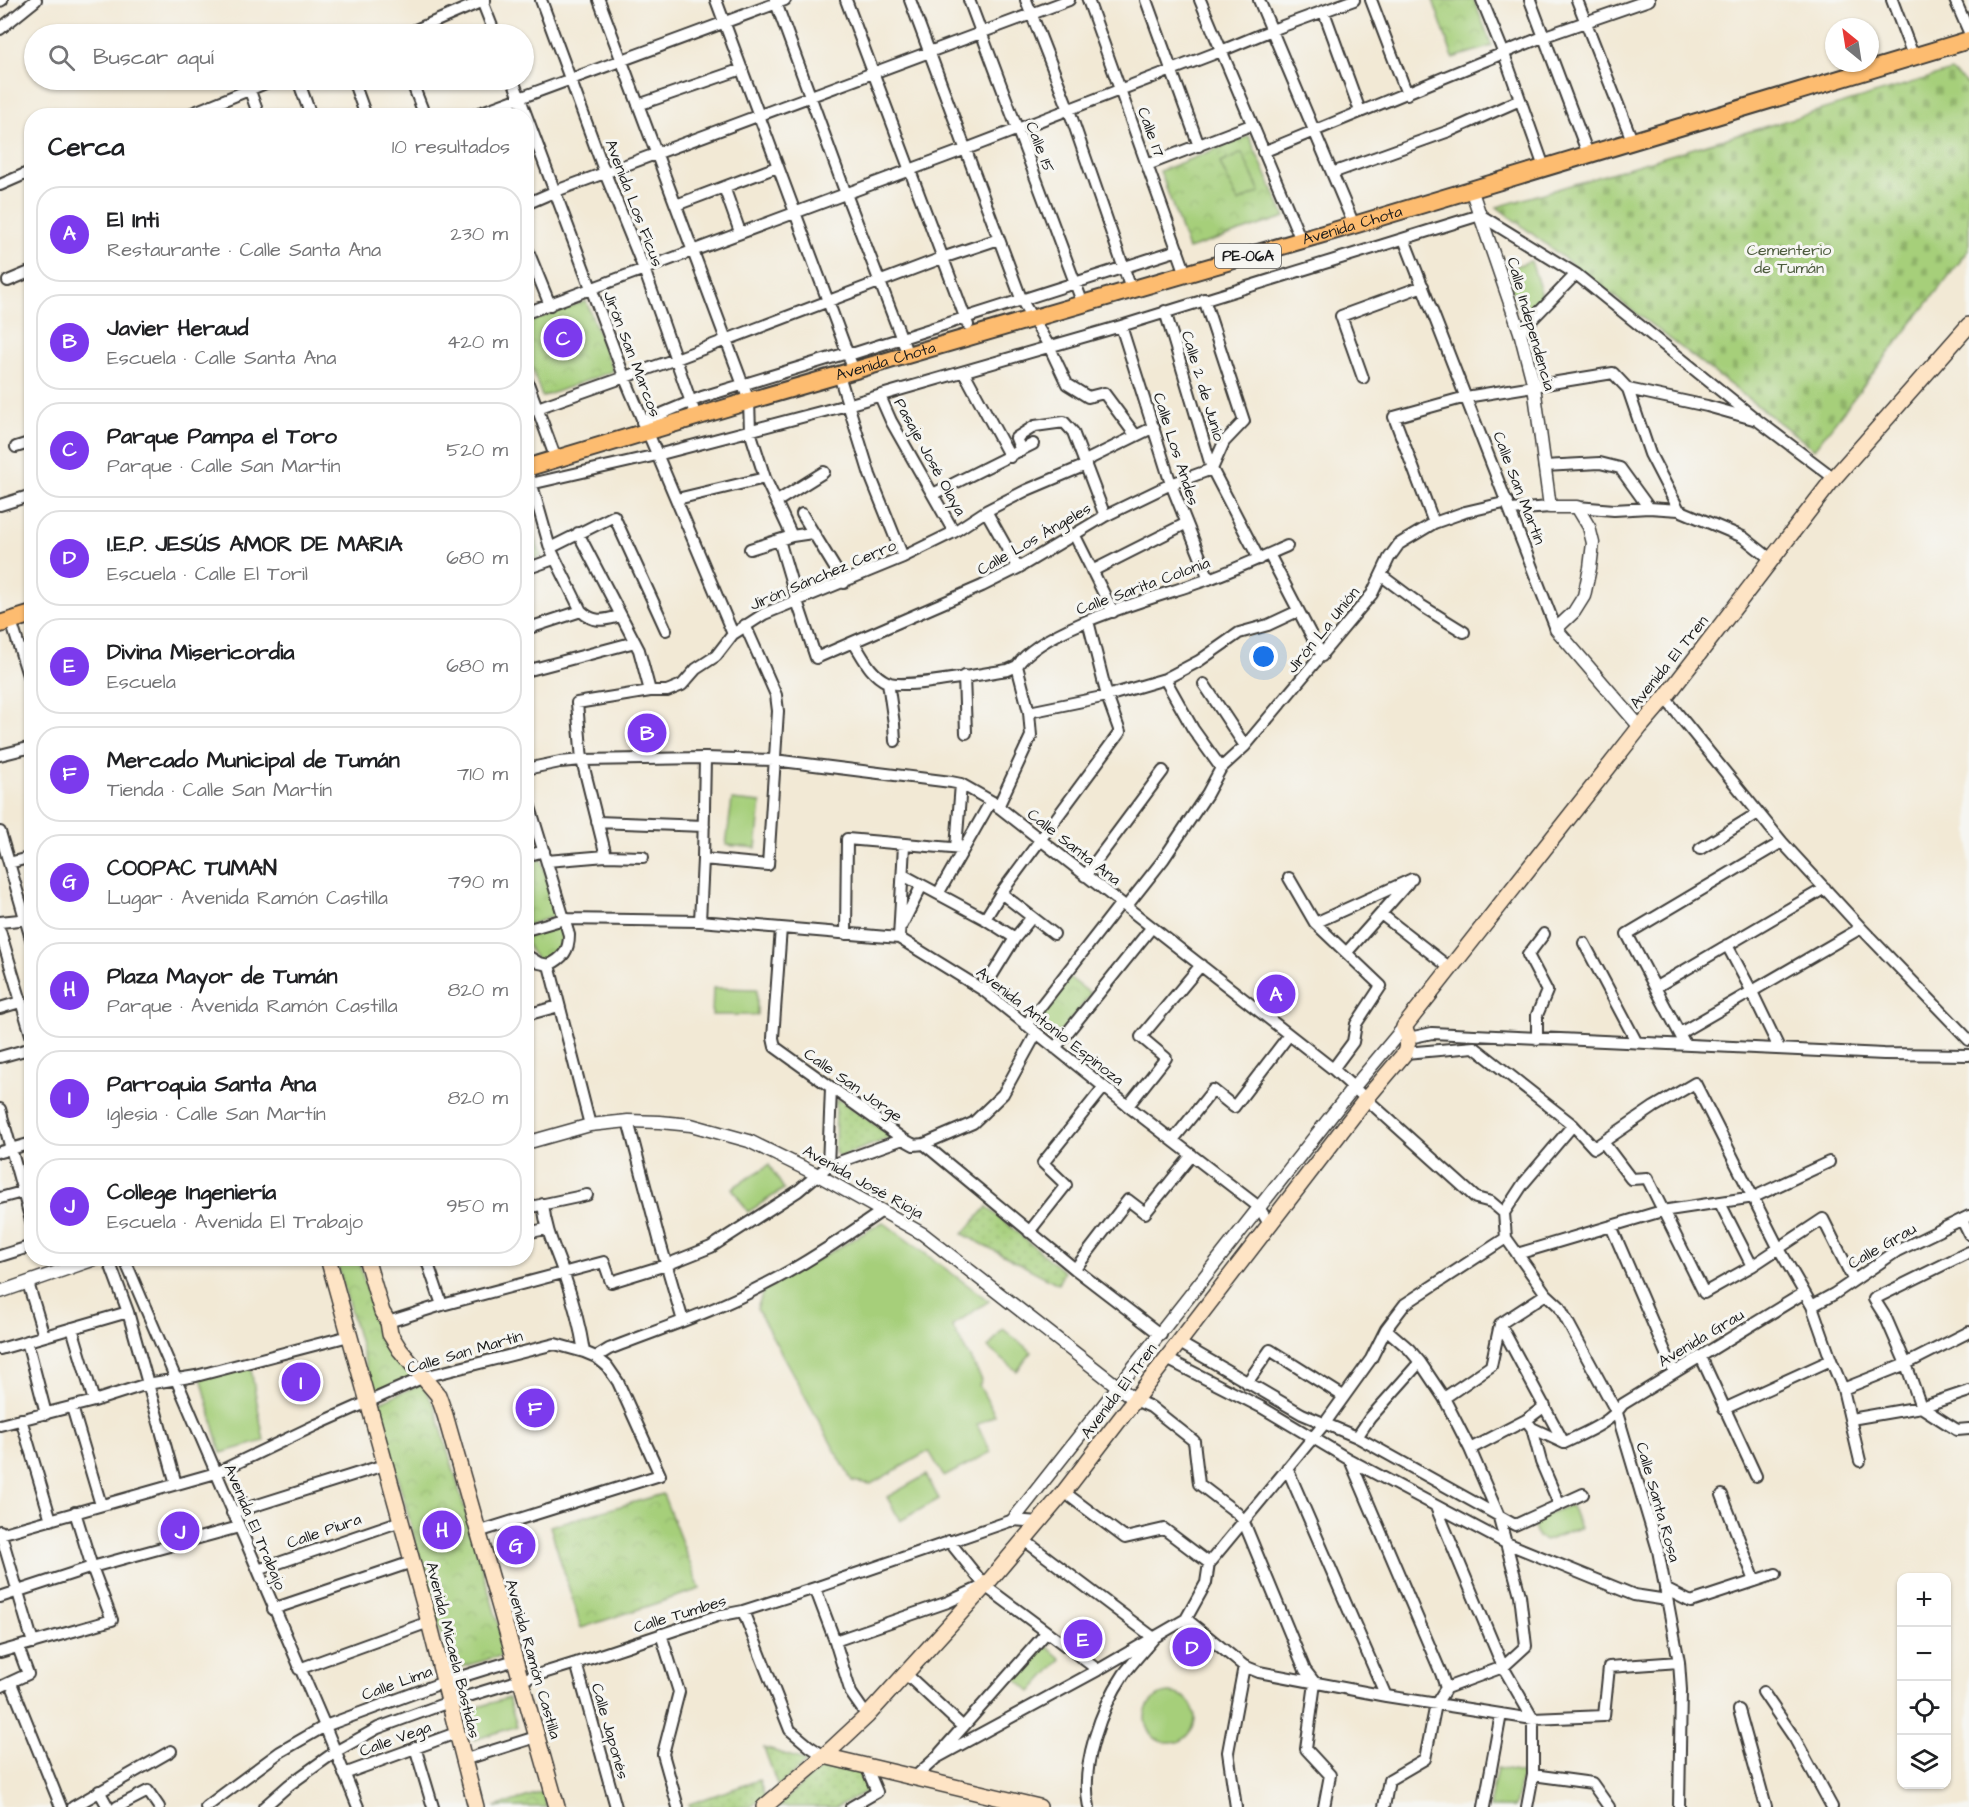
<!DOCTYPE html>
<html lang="es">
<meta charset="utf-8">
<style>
:root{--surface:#fff;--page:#f6f6f6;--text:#202124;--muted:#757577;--line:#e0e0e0;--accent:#7c3aed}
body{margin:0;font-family:"Architects Daughter",sans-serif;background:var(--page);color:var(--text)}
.controls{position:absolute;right:18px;bottom:18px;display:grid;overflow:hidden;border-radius:12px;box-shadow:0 2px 4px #0004}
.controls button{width:54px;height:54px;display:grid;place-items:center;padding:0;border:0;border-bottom:2px solid var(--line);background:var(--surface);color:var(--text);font:30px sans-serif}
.compass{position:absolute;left:1825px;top:18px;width:54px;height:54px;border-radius:50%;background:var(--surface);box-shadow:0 2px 4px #0004;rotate:330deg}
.you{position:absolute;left:1264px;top:657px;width:21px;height:21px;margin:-15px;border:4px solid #fff;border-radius:50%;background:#1a73e8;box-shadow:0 0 0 9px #1a73e833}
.badge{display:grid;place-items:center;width:39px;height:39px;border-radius:50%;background:var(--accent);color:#fff;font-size:20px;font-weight:700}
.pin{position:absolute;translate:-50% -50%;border:3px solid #fff;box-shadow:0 2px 6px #0006}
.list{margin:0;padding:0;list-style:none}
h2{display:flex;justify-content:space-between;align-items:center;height:78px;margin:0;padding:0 24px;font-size:26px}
h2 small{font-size:20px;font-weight:400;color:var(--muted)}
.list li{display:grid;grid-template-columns:39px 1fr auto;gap:18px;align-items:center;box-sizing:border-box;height:96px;margin:0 12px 12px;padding:0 12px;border:2px solid var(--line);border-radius:24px}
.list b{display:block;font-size:22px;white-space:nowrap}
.list p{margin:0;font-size:20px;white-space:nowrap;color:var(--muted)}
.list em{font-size:20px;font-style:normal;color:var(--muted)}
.icon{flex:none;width:33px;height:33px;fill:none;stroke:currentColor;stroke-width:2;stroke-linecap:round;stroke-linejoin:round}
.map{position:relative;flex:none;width:1969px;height:1807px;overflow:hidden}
.search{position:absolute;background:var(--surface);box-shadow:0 2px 4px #0004;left:24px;top:24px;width:510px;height:66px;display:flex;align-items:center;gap:15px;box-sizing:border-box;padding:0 21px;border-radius:33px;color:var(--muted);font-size:22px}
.panel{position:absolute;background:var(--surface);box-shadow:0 2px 4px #0004;left:24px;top:108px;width:510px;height:1158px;border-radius:24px}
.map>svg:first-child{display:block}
</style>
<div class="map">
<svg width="1969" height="1807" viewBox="0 0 1969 1807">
<defs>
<pattern id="cemetery-stones" width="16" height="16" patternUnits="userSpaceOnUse" patternTransform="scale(1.5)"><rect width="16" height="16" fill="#a6cf7a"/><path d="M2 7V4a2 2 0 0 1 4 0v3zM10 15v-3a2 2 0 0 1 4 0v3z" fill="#8eb169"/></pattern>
<pattern id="park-crowns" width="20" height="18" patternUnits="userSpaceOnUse" patternTransform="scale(1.5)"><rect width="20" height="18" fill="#a6cf7a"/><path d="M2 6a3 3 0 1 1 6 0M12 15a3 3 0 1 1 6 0" fill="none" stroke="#8eb169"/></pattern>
<pattern id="garden-dots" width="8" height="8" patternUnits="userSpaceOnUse" patternTransform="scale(1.5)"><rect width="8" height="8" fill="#a6cf7a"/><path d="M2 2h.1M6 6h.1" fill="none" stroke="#8eb169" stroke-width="1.8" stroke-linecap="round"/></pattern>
</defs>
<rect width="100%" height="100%" fill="#f6f6f2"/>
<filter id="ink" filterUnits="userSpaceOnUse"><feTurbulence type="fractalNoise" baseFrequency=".0167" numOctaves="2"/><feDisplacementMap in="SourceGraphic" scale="12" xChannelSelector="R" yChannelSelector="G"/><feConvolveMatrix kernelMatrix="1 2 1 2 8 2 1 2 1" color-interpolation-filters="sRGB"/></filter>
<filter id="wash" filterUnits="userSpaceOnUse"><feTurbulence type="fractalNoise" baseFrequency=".008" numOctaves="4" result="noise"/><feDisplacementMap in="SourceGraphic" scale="24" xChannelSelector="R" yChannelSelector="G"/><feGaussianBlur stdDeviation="1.35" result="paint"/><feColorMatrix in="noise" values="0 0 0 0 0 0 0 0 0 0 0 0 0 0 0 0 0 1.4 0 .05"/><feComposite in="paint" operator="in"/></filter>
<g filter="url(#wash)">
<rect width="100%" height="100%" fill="#f2e9d5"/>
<path fill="url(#cemetery-stones)" stroke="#61764b" stroke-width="1.5" d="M1951,71L1969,85V250L1814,449L1497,207Z"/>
<path fill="url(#park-crowns)" stroke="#61764b" stroke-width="1.5" d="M1433,0H1474L1492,46L1453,58Z
M1249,136L1285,217L1188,249L1160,171Z
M586,301L613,371L542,397L527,353V323Z
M541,859L559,915L527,925V864Z
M561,926L566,938L562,953C557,955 552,959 548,960C534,964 527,946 526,936Z
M1070,978L1091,994L1053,1042L1033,1025Z
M336,1259H358L378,1329L389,1345L415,1376L374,1394Z
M422,1384L435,1407L507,1654L451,1670L377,1403Z
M663,1494L700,1589L581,1628L550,1526Z
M542,1792L547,1807H495Z"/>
<path fill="url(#garden-dots)" stroke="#61764b" stroke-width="1.5" d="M838,1099L891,1136L890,1138L839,1157L835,1152L836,1100Z
M987,1207L1064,1272L1058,1284L963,1234Z
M764,1748L808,1761L778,1787Z
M827,1763L860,1771L869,1790L836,1807H775Z
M759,1780L765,1797L750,1807H689V1804Z"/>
<path fill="#a6cf7a" stroke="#61764b" stroke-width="1.5" d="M1242,153L1260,192L1238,202L1220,163Z
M1531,261L1544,301L1518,309L1506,269Z
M526,520L542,556L527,562H526Z
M732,800L761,803L756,848L726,845Z
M713,988L757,989V1015H712Z
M769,1165L784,1189L748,1212L732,1188Z
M883,1222L989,1301L952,1326L982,1380L979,1385L995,1415L977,1425L991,1452L944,1477L929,1451L871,1484L852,1481L757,1309L763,1291Z
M1003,1329L1032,1352L1017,1371L988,1348Z
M250,1364L264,1441L221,1453L201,1377Z
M926,1475L939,1499L900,1521L887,1497Z
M1571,1505L1580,1528L1545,1541L1538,1538L1532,1520Z
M1043,1643L1061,1659L1031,1692L1013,1676Z
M1145 1718a25 25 0 1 1 50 0a25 25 0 1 1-50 0Z
M508,1698L517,1726L474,1740L465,1711Z
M1497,1768L1522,1773L1515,1807H1489Z"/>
</g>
<g filter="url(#ink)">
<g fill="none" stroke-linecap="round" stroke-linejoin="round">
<defs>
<path id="minor" d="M541,0L605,173L644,269L693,408
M599,0L749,401L750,431L765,478L792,536
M716,0L854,371
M775,0L846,194L908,355
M846,0L968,325
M910,0L1022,301L1049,346L1067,384L1088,397L1104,393L1136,436
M969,0L1083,304
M1026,0L1069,110L1131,289
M1088,0L1186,274
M1146,0L1199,146
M1200,0L1301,240
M1259,0L1354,225
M1371,0L1407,94
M1482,0L1504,54L1544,167
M1530,0L1588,154
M1577,0L1632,140
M1892,0L1914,58
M1955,0L1969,32
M0,1L2,0
M482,1L495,34
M1324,12L1360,111
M0,29L36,0
M406,34L485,0
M298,80L311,116
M353,80L366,116
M411,80L425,116
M513,80L624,376L733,634
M249,88L259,116
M638,105L742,69
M185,116L273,80
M471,116L785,0
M1263,152L1545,36L1649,0
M1147,165L1251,125
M1332,173L1452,130L1520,100
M0,185L32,171
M724,187L740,232
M526,204L556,191L1069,0
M676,205L777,167
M1404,239L1556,629
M526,246L550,305
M8,281L32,271
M1165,311L1212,469L1259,559
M526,313L966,149L1221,51L1272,30L1354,0
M1121,326L1171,484L1209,579
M1520,332L1576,274
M964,372L1010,457
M839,375L870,475L903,557
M526,378L556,459
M1363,378L1341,316L1423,286
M1628,389L1650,454L1679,510
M880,396L891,421L954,532
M526,412L676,359L942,258L999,239
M642,422L702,397L847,353H855L1178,250
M16,447L32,442
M1021,451L1016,438L1035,426L1064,422L1073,432L1105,516
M1085,461L1154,427
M1544,466L1600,463L1620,468L1649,508
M530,478L550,548L581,611C595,624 604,620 621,616
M526,485L657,455L847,405L1121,326L1480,215L1576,274L1757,420
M933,494L1033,444
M677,499L765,478
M776,502L824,472
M0,505L32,495
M1577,507L1614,510L1649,508L1679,510L1743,537L1772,560
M1511,510L1550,507
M986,511L1018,568
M802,514L844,583
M1434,523L1394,417L1466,397L1613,373L1628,389L1707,406L1757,420L1834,478
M578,533L639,650L650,691
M1074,534L1113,612
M779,540L797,601L816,658L982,586L1018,568L1105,516L1171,484L1212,469L1224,442L1244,421L1204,299
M550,548L614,516L666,630
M750,549L792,536L812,533
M1269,554L1322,656
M526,569L554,559
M1092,571L1185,524
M1382,576L1422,606L1464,632
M11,621L32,688
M526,629L581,611
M854,643C863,657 870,674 887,682C904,690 984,673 1008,670L1017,666
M1017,666C1043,626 1159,597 1206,580C1234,570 1260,558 1287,546
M526,671L635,642
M964,676L966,733
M1165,679L1193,729L1221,768
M888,682L894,724L895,741
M1204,684L1245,746
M1665,698L1782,842L1861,928L1969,1040
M1029,712L1107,696L1165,679L1199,661L1239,633L1268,625L1298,611
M0,755L32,747
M526,769L560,762L582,760L705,758L774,760L951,782L961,784L991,801L1333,1069L1476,1198L1491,1202L1504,1213
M526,794L569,935C569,951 563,958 549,965
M998,807L1031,736L1029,712L1017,666
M597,822L704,826
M0,832L32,942
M956,848L961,784
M1700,849L1758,813
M526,856L544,851
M606,856L582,760L577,703L650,691H667L682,685L696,669L716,656L733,634L764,614L903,557L954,532L986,511L1027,490L1086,465
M703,859L768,865L778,711L776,695L745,625
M547,861L606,856L643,857
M9,863L32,857
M903,875L985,919L1015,938
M1085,876L1163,771
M1289,878L1315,923L1381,986L1356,1024L1353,1042L1333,1069
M1001,893L1054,934
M938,894L991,801
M1126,907L1163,860L1207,794L1221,768L1245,746L1372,594L1389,558L1399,544L1434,523L1465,512L1508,502
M1381,914L1450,968
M985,919L1001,893L1120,732L1107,696L1088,621
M700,921L703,859L705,758
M0,922L29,919
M1315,923L1412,879
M902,925L922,885
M781,928L773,1038L775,1047L903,1139L914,1145L924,1144L973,1123L1003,1094L1036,1034
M526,930L564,919L700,921L899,938L983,990L1128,1106L1259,1207L1269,1224
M0,931L32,1038
M846,934L847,839L963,849
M899,938L904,845
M1584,943L1636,1041
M1727,945L1752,992L1779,1048
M1347,952L1408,883
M526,955L539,963L549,965L590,1125
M1656,987L1825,888
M983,990L1015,938L1032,917
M0,1008L20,1002
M526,1015L559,1006
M1026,1025L1121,903
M1680,1033L1861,928
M1409,1038L1432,1033L1884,1054L1969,1055
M1537,1039V1015L1547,991L1528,955L1544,934
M1685,1044L1627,934L1782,842
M1055,1048L1152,927
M1405,1053L1474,1047L1573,1125L1594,1148L1654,1107L1695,1083L1778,1247L1812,1306L1831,1360L1843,1389L1860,1461
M0,1057L32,1048
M1128,1106L1166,1058L1141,1037L1201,965
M0,1109L32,1224
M628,1121L659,1239L683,1321
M1573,1125L1523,1184L1504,1213L1506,1238L1546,1294L1559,1306L1617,1413L1658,1550L1679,1662L1681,1690L1679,1807
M1173,1140L1213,1090L1234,1107L1289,1035
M1603,1142L1631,1179L1647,1178L1704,1293L1752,1266L1823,1219L1853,1279
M924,1144L1075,1269L1161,1335
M0,1152L32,1143
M828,1166L831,1088
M0,1198L22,1192
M1720,1203L1752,1266
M543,1204C546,1231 554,1246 563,1271C572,1297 580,1325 584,1352
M526,1208L587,1195
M1962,1220L1969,1234
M1611,1226L1674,1372
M1029,1232L1066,1185L1043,1163L1104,1087
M526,1233L546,1229
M1969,1252L1874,1299L1886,1318L1906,1364L1921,1407L1957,1430L1969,1429
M1517,1254L1662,1211L1754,1197L1829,1162
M0,1256L32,1246
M108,1258L128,1312L176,1484
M124,1258L325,1726L358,1807
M426,1258L442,1305
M1075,1269L1128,1200L1145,1213L1192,1155
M28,1283L44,1336
M1812,1306L1834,1294L1897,1251L1969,1216
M388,1322L442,1305L604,1262L611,1282L666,1265L711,1247L798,1191L828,1166L903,1139
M1500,1324L1564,1443
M72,1328L94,1401
M1386,1329L1409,1349L1420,1362L1444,1398L1470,1449L1498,1514L1520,1595L1526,1646L1503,1667L1446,1688
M27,1341L46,1414
M1178,1342L1302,1414L1357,1437L1515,1525L1583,1494
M0,1349L128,1312
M596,1357L609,1349C660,1329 713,1312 762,1286C804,1265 843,1238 882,1211
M1701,1357L1756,1476
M1167,1359L1261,1407L1350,1460L1504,1542L1634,1595L1667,1600
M1247,1383L1270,1350L1343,1396
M1843,1389L1906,1364L1969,1332
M1444,1398L1491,1366L1500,1324L1546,1294
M1135,1400L1151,1407L1194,1441L1199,1484L1237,1513L1243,1520L1305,1670L1315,1683L1306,1749L1330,1775L1324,1807
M72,1407L101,1505
M1724,1409L1831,1360
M21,1419L51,1520
M1851,1419L1921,1407L1969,1391
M1526,1420L1532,1428L1564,1443C1586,1432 1609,1424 1623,1404L1804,1293
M0,1425L94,1401L147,1384L196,1376L349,1336
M1532,1428L1541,1462L1559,1504
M1357,1437L1370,1418L1420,1362
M1470,1449L1526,1420L1545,1406
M1350,1460L1441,1673L1446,1688L1436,1704L1425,1759L1389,1780L1384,1807
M1287,1468L1386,1696
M1064,1492L1125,1538L1164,1529L1209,1563
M1722,1495L1755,1581
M1436,1507L1503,1667L1533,1719V1775L1527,1807
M232,1513L384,1465
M0,1531L33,1643
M0,1534L216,1473L316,1425L424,1377L555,1344L584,1352L596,1357L607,1366L618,1382L660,1475L478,1532
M1024,1540L1154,1638C1144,1650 1133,1662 1124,1674C1101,1708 1080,1766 1089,1807
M949,1541L985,1586L1098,1670
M258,1570L401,1521
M815,1588L835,1641L851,1693L867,1716
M1665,1589L1691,1602L1776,1574
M0,1597L92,1567L239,1527
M273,1609L412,1562
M743,1611L790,1730L809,1746L824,1756
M1186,1619L1244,1666L1259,1672L1386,1696L1533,1719L1604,1716L1609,1667L1679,1662
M661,1634L679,1692L663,1754L678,1807
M835,1641L948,1602L979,1588
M0,1652L112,1620L92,1567L75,1512
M576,1663L616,1807
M299,1669L429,1622
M906,1674L963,1727
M11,1683L61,1807
M0,1687L28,1674L18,1647
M1763,1692L1795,1739L1832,1807
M1739,1710L1766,1807
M415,1747L433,1807
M940,1753L1046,1633
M463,1760L536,1737
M344,1774L456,1733
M1533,1775L1592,1783L1609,1807
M915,1777L936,1758L1098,1670L1186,1619L1206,1583L1209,1563L1325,1423L1371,1359L1386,1329L1405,1304L1506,1238
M99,1791L108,1807
M73,1807L171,1751
M117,1807L148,1791L159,1807
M206,1807L280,1752L325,1726L444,1682L515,1660
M264,1807L289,1785L335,1752L378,1728L449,1702L576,1663L717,1616L743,1611L815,1588L1013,1520L1039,1522
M851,1807L877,1792L866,1766
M1236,1807L1228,1752L1244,1666
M1484,1807L1501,1714"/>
<path id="tertiary" d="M1471,189L1520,332L1534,386L1550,507H1577L1589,527L1593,543L1590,568L1584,596L1574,612L1556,629L1640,727
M526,1143L590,1125L628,1121L660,1122L691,1125L749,1141L818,1175L923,1234L1135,1400
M0,1292L98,1258
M1013,1520L1354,1087L1404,1027"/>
<path id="secondary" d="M328,1258L429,1622L476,1807
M366,1258L382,1312L388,1322L390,1334L400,1350L438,1395L445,1415L557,1807
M824,1756L1039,1807
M764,1807L824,1756L867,1716L985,1586L1064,1492L1366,1099L1405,1053L1409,1038L1404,1027L1640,727L1665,698L1834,478L1969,325"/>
<g id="trunk">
<path id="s1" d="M526,468L749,401L1354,225L1969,40"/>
<path d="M0,624L32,614"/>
</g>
</defs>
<use href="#minor" stroke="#3c3b38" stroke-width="14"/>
<use href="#tertiary" stroke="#3c3b38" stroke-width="15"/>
<use href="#secondary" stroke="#3c3b38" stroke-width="18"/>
<use href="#trunk" stroke="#3c3b38" stroke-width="20"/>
<use href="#minor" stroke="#fff" stroke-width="10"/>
<use href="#tertiary" stroke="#fff" stroke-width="12"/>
<use href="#secondary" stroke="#fee4c5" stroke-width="15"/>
<use href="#trunk" stroke="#fdbc6f" stroke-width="16"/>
</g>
</g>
<g text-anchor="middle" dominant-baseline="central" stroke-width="6" stroke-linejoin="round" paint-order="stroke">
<rect fill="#f6f6f2" stroke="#5d5d5c" stroke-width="1.5" x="1215" y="244" width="66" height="24" rx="4.5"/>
<g font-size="15" font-weight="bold" fill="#1c1c1c">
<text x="1248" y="256">PE-06A</text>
</g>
<g font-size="16" fill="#1c1c1c" stroke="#f6f6f2">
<text transform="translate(1151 132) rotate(70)">Calle 17</text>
<text transform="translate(1040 147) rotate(69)">Calle 15</text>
<text transform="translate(634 203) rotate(69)">Avenida Los Ficus</text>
<text stroke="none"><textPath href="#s1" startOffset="861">Avenida Chota</textPath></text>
<text transform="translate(1531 324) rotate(74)">Calle Independencia</text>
<text transform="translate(632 354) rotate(69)">Jirón San Marcos</text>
<text stroke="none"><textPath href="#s1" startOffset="375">Avenida Chota</textPath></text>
<text transform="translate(1203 386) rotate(73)">Calle 2 de Junio</text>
<text transform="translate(1176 449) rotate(72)">Calle Los Andes</text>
<text transform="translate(930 457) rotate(61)">Pasaje José Olaya</text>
<text transform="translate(1519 488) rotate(69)">Calle San Martín</text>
<text transform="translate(1034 539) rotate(-30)">Calle Los Ángeles</text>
<text transform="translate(823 575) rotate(-23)">Jirón Sánchez Cerro</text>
<text transform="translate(1143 586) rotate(-20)">Calle Sarita Colonia</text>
<text transform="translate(1323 630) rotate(-51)">Jirón La Unión</text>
<text transform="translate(1669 662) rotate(-51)">Avenida El Tren</text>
<text transform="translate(1074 847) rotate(38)">Calle Santa Ana</text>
<text transform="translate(1050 1026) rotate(38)">Avenida Antonio Espinoza</text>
<text transform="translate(853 1085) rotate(35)">Calle San Jorge</text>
<text transform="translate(863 1182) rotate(29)">Avenida José Rioja</text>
<text transform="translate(1882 1246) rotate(-30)">Calle Grau</text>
<text transform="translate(1701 1338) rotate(-31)">Avenida Grau</text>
<text transform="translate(465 1352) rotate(-16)">Calle San Martín</text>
<text transform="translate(1119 1391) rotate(-53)">Avenida El Tren</text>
<text transform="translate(1658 1502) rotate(74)">Calle Santa Rosa</text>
<text transform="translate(255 1527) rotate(67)">Avenida El Trabajo</text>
<text transform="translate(324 1531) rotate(-19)">Calle Piura</text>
<text transform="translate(680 1614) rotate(-17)">Calle Tumbes</text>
<text transform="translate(453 1650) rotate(76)">Avenida Micaela Bastidas</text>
<text transform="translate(533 1659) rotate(74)">Avenida Ramón Castilla</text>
<text transform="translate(397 1683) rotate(-20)">Calle Lima</text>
<text transform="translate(610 1731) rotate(74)">Calle Japonés</text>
<text transform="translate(395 1739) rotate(-20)">Calle Vega</text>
</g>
<g font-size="16" fill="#4c5b3d" stroke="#f6f6f2">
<text x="1789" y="250">Cementerio<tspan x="1789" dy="18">de Tumán</tspan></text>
</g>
</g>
</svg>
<div class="controls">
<button>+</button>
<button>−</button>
<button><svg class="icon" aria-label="locate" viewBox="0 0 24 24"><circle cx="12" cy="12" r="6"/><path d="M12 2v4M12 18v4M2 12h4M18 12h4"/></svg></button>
<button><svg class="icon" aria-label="layers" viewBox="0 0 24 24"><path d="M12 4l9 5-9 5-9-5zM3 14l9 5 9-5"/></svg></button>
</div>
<svg class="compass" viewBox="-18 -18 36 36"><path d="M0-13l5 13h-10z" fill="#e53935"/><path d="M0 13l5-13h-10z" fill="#757577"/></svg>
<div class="you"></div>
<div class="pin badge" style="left:1276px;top:994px">A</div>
<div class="pin badge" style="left:647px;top:733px">B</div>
<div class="pin badge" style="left:563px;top:338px">C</div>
<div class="pin badge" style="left:1192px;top:1647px">D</div>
<div class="pin badge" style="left:1083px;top:1639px">E</div>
<div class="pin badge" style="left:535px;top:1408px">F</div>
<div class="pin badge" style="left:516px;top:1545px">G</div>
<div class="pin badge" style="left:442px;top:1530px">H</div>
<div class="pin badge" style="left:301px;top:1382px">I</div>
<div class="pin badge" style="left:180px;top:1531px">J</div>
<div class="search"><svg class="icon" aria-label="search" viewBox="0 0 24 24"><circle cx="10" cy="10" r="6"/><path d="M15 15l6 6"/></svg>Buscar aquí</div>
<section class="panel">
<h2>Cerca<small>10 resultados</small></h2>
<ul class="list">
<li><span class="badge">A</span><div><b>El Inti</b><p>Restaurante · Calle Santa Ana</p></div><em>230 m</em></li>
<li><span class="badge">B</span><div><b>Javier Heraud</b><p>Escuela · Calle Santa Ana</p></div><em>420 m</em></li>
<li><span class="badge">C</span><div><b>Parque Pampa el Toro</b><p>Parque · Calle San Martín</p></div><em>520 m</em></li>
<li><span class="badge">D</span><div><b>I.E.P. JESÚS AMOR DE MARIA</b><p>Escuela · Calle El Toril</p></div><em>680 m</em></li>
<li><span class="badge">E</span><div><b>Divina Misericordia</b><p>Escuela</p></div><em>680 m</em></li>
<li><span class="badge">F</span><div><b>Mercado Municipal de Tumán</b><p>Tienda · Calle San Martín</p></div><em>710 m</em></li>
<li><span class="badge">G</span><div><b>COOPAC TUMAN</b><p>Lugar · Avenida Ramón Castilla</p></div><em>790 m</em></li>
<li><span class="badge">H</span><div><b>Plaza Mayor de Tumán</b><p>Parque · Avenida Ramón Castilla</p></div><em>820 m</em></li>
<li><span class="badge">I</span><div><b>Parroquia Santa Ana</b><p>Iglesia · Calle San Martín</p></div><em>820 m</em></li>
<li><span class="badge">J</span><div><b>College Ingeniería</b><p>Escuela · Avenida El Trabajo</p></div><em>950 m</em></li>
</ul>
</section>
</div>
